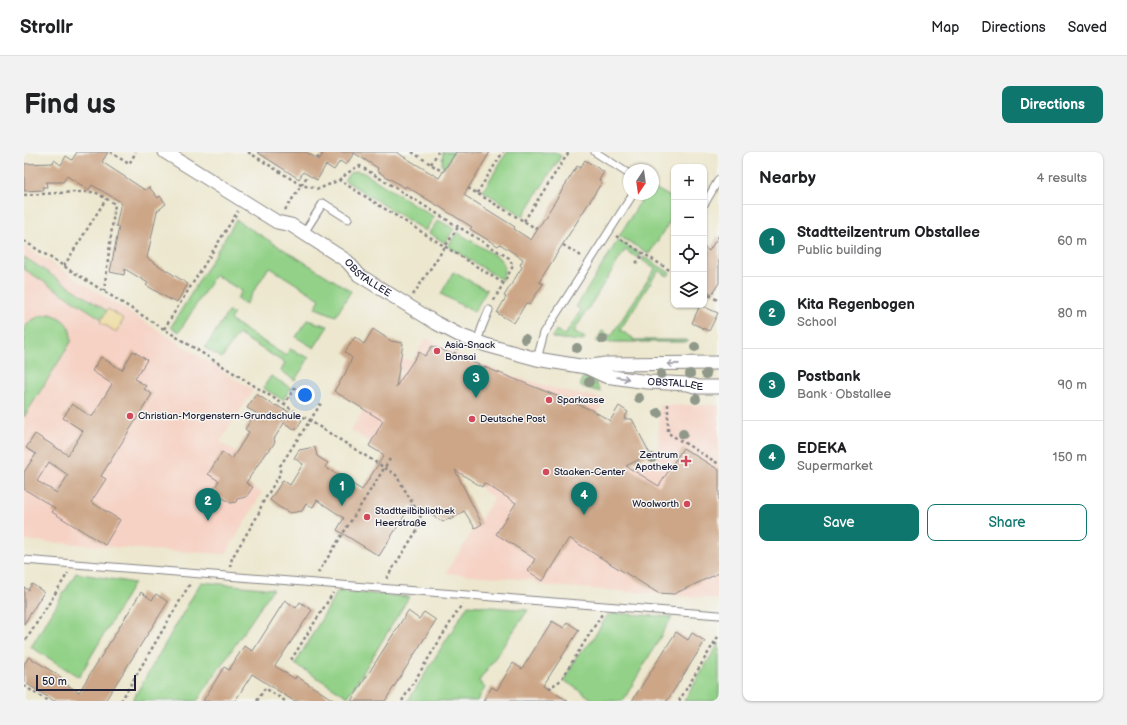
<!DOCTYPE html>
<meta charset="utf-8">
<style>
:root{--surface:#fff;--page:#f2f2f2;--text:#202124;--muted:#757577;--line:#e0e0e0;--accent:#0f766e}
body{margin:0;font-family:"Balsamiq Sans",sans-serif;background:var(--page);color:var(--text)}
.controls{position:absolute;right:12px;top:12px;display:grid;overflow:hidden;border-radius:8px;box-shadow:0 1px 3px #0004}
.controls button{width:36px;height:36px;display:grid;place-items:center;padding:0;border:0;border-bottom:1px solid var(--line);background:var(--surface);color:var(--text);font:20px sans-serif}
.compass{position:absolute;left:599px;top:12px;width:36px;height:36px;border-radius:50%;background:var(--surface);box-shadow:0 1px 3px #0004;rotate:193deg}
.scale{position:absolute;left:12px;bottom:10px;width:100px;box-sizing:border-box;padding-left:4px;border:2px solid #22223b;border-top:0;font-size:11px;line-height:14px;white-space:nowrap;color:#22223b;-webkit-text-stroke:3px #f6f6f2;paint-order:stroke}
.you{position:absolute;left:281px;top:243px;width:14px;height:14px;margin:-10px;border:3px solid #fff;border-radius:50%;background:#1a73e8;box-shadow:0 0 0 6px #1a73e833}
.badge{display:grid;place-items:center;width:26px;height:26px;border-radius:50%;background:var(--accent);color:#fff;font-size:13px;font-weight:700}
.pin{position:absolute;translate:-50% -33px;filter:drop-shadow(0 1px 2px #0008)}
.pin::after{content:'';position:absolute;top:21px;width:14px;height:12px;background:inherit;clip-path:polygon(0 0,100% 0,50% 100%)}
.list{margin:0;padding:0;list-style:none}
h2{display:flex;justify-content:space-between;align-items:center;height:52px;margin:0;padding:0 16px;font-size:17px}
h2 small{font-size:13px;font-weight:400;color:var(--muted)}
.list li{display:grid;grid-template-columns:26px 1fr auto;gap:12px;align-items:center;box-sizing:border-box;height:72px;padding:0 16px;border-top:1px solid var(--line)}
.list b{display:block;font-size:15px;white-space:nowrap}
.list p{margin:0;font-size:13px;white-space:nowrap;color:var(--muted)}
.list em{font-size:13px;font-style:normal;color:var(--muted)}
.actions{display:flex;gap:8px;padding:12px 16px}
.actions a{flex:1;padding:9px 0;border:1px solid var(--accent);border-radius:8px;text-align:center;font-size:14px;color:var(--accent)}
.actions .main{background:var(--accent);color:#fff}
.icon{flex:none;width:22px;height:22px;fill:none;stroke:currentColor;stroke-width:2;stroke-linecap:round;stroke-linejoin:round}
.map{position:relative;flex:none;width:695px;height:549px;overflow:hidden;border-radius:8px}
header{display:flex;align-items:center;gap:24px;box-sizing:border-box;height:56px;padding:0 20px;background:var(--surface);border-bottom:1px solid var(--line)}
header strong{font-size:19px}
nav{display:flex;gap:22px;margin-inline-start:auto;font-size:14px}
.intro{display:flex;align-items:center;justify-content:space-between;box-sizing:border-box;height:96px;padding:0 24px}
h1{margin:0;font-size:28px}
.button{padding:10px 18px;border-radius:8px;background:var(--accent);color:#fff;font-size:14px;font-weight:700}
main{display:flex;gap:24px;padding:0 24px}
aside{flex:1;background:var(--surface);border-radius:8px;box-shadow:0 1px 3px #0004}
.map>svg:first-child{display:block}
</style>
<header>
<strong>Strollr</strong>
<nav><a>Map</a><a>Directions</a><a>Saved</a></nav>
</header>
<div class="intro"><h1>Find us</h1><a class="button">Directions</a></div>
<main>
<div class="map">
<svg width="695" height="549" viewBox="0 0 695 549">
<rect width="100%" height="100%" fill="#f6f6f2"/>
<filter id="ink" filterUnits="userSpaceOnUse"><feTurbulence type="fractalNoise" baseFrequency=".025" numOctaves="2"/><feDisplacementMap in="SourceGraphic" scale="8" xChannelSelector="R" yChannelSelector="G"/><feConvolveMatrix kernelMatrix="1 2 1 2 8 2 1 2 1" color-interpolation-filters="sRGB"/></filter>
<filter id="wash" filterUnits="userSpaceOnUse"><feTurbulence type="fractalNoise" baseFrequency=".012" numOctaves="4" result="noise"/><feDisplacementMap in="SourceGraphic" scale="16" xChannelSelector="R" yChannelSelector="G"/><feGaussianBlur stdDeviation="0.9" result="paint"/><feColorMatrix in="noise" values="0 0 0 0 0 0 0 0 0 0 0 0 0 0 0 0 0 1.4 0 .05"/><feComposite in="paint" operator="in"/></filter>
<g filter="url(#wash)">
<rect width="100%" height="100%" fill="#ece7ce"/>
<path fill="#f6d2c4" d="M0,94L229,238L196,290L234,313L222,331L238,341L202,402L128,398L0,388Z
M402,186L447,208L486,223L539,239L582,247L564,275L608,308L611,314L634,303L635,253H695V366L692,424L695,425V447L516,433L508,428L422,421L470,346L458,338V335L450,330H448V323H439L438,325L427,318L396,327L345,294L347,291L327,278L340,257L310,239L319,225L358,248L371,227L379,222L375,215L373,207L389,208Z"/>
<path fill="#92d187" stroke="#5a7a61" d="M419,0H430L420,16L418,13Z
M483,0H531L537,4L499,64L459,39Z
M333,19L340,21L410,65L401,79L320,28L326,21Z
M629,35L650,47V63L625,102L595,84L621,42H629Z
M212,68L327,139L312,164L291,156L296,147L245,115L222,152L213,147L218,139L191,123L155,180L147,175Z
M414,68L430,77L421,91L405,81Z
M433,80L475,106C482,114 481,118 478,128L424,94Z
M594,88L616,102L614,106L601,98L550,179L561,186L559,189L528,186L532,178L541,183L557,158L552,155Z
M0,105L83,159L78,167L0,117Z
M620,105L646,121L644,124L634,119L596,178L609,186V188H663V190H572L578,179L587,184L631,117L618,108Z
M429,120L463,138L450,160L417,142Z
M204,160L210,161L206,168L262,204L266,197L285,206L271,228L257,219L261,211L214,182L198,206L181,196Z
M27,162C41,167 48,175 47,190L0,265V176C7,167 16,163 27,162Z
M283,168L304,174L290,196L272,185Z
M247,224L267,236L259,248L239,236Z
M561,225L569,227L577,240L556,234L558,226Z
M52,421L110,431L55,525L7,495Z
M177,430L249,437L173,549H108Z
M314,439L385,445L324,545L271,512Z
M444,453L504,458L455,529L461,536L453,549H384Z
M590,461L648,465L599,549H571L541,529L552,505L567,490L583,464Z
M695,491V549H660Z"/>
<path fill="#eeda9e" stroke="#887e6c" d="M84,157L100,167L92,180L76,170Z"/>
<g id="blocks">
<path fill="#cca687" fill-rule="evenodd" d="M53,0H84L78,10L121,38L125,35L134,46L136,44L142,52L133,59L123,106L164,132L153,150L148,147L147,148L130,138L122,133L124,131L101,117L100,123L86,120L95,75L92,74L97,50L68,33L65,38L43,24L39,30H22L23,35H18L19,38L0,39V12L29,11L30,8L37,13L42,4L48,8Z
M233,0H282L295,8L300,0H372L415,26L432,0H466L440,43L491,75L490,77L507,88L553,14L556,16L561,8L580,20L575,28L578,30L515,130L519,132L505,153L502,151L490,171L473,161L482,145L480,144L498,115L496,113L499,107L476,92L474,94L446,77L448,75L382,34L381,36L353,19L354,16L330,1L322,13L316,9L310,18L302,13L293,28L279,20L275,27Z
M695,83V131L688,142L680,137V95L685,99Z
M676,153L694,161L685,179L668,171Z
M349,177L367,189L379,191L372,235L395,200L401,204L408,194L568,258L586,269L595,254L604,260L600,267H608L626,302L602,314L635,334L659,296L695,318V421L650,442L634,441L545,386L519,429L504,419L511,407L472,382L492,351L460,331L458,335L431,318L458,372L451,376L440,359L426,368L425,366L419,370L402,359L400,361L387,353L355,404L313,378L320,366L293,348L289,355L282,352L278,359L266,361L255,355L246,348L259,328L266,333L279,312L270,306L275,298L291,295L293,304L304,311L301,315L338,338L360,303L345,294L359,269L310,239L321,222L328,206L321,200L331,185L340,192Z
M109,199L123,208L111,227L122,234L120,237L128,242L77,324L82,327L67,350L96,368L81,393L28,360L31,356L0,337V320L12,302L2,296L11,282L44,303L59,279L39,266L48,252L68,265L88,232L68,219L77,205L98,218ZM25,310L44,323L33,341L13,329Z
M232,242L251,254L252,253L260,258V257L278,268L272,278L260,271L250,287L251,290L245,299L242,300L222,331L229,335L222,345L213,347L212,350L207,351L191,341L190,336L195,329L184,322L198,300L208,307L225,280L221,277L232,261L223,256Z
M8,432L20,440L0,472V435L4,438Z
M117,440L128,448L132,442L144,450L81,549H30L0,530V512L5,505L37,525L35,528L55,540Z
M261,448L272,456L276,450L288,458L251,514L271,527L272,524L311,549H270L228,522L211,549H179L200,515L205,518L220,494L229,499Z
M384,459L395,467L400,460L412,468L361,549H327Z
M528,469L540,476L543,470L555,478L519,534L544,549H459L468,535L473,538L489,511L498,517Z
M652,480L664,488L668,481L681,489L643,549H608Z"/>
</g>
</g>
<g filter="url(#ink)">
<use href="#blocks" fill-opacity="0" stroke="#878484" stroke-width="1"/>
<g fill="none" stroke-linecap="round" stroke-linejoin="round">
<defs>
<path id="lane" d="M571,0L605,22
M681,51L695,27
M280,81L299,51L324,67
M453,190L458,175L465,158
M513,207L520,181L609,42
M0,408L695,463"/>
<g id="street">
<path id="s1" d="M141,0L253,70L267,73L323,109L335,123L412,171L435,183L462,193L513,207L562,215L581,212L695,211"/>
<path id="s2" d="M562,215L581,224L624,230L664,232L674,235H695"/>
</g>
</defs>
<use href="#lane" stroke="#878484" stroke-width="9"/>
<use href="#street" stroke="#878484" stroke-width="15"/>
<path stroke="#878484" stroke-width="2.5" stroke-dasharray="3 3" stroke-linecap="butt" d="M86,0L105,12L112,0
M224,0L277,33L295,37L315,28L479,131
M388,0L419,20
M293,7L298,0
M407,12L414,0
M315,28L329,17L336,14L485,106L489,114L469,150
M444,36L513,77
M453,41L479,0
M0,43L52,40H71L91,52L80,139
M261,58L284,23
M500,69L545,0
M592,84L650,121
M0,89L372,323L399,369L362,427
M539,93L559,105
M612,111L615,108L619,102
M40,114L82,47
M680,140L695,149
M389,143L434,75
M140,177L214,59
M430,203L433,196
M644,252V281L695,312
M260,253L272,234
M206,415L208,406L234,363L238,352L256,322V314L298,250
M294,421L366,307
M2,488L44,421
M690,491L695,494
M267,508L309,441
M0,534L24,549
M524,537L537,528L578,462
M97,549L167,430
M233,549L241,536L261,549
M378,549L438,452
M655,549L695,483"/>
<use href="#lane" stroke="#fff" stroke-width="7"/>
<use href="#street" stroke="#fff" stroke-width="13"/>
</g>
<g fill="#90988a">
<circle cx="501" cy="187" r="5"/>
<circle cx="579" cy="187" r="5"/>
<circle cx="671" cy="195" r="5"/>
<circle cx="553" cy="196" r="5"/>
<circle cx="637" cy="222" r="5"/>
<circle cx="666" cy="222" r="5"/>
<circle cx="682" cy="222" r="5"/>
<circle cx="565" cy="230" r="5"/>
<circle cx="615" cy="246" r="5"/>
<circle cx="672" cy="247" r="5"/>
<circle cx="634" cy="261" r="5"/>
<circle cx="659" cy="282" r="5"/>
<circle cx="628" cy="306" r="5"/>
</g>
<defs><path id="oneway-shaft" d="M-6 0H5M1.5-3L5.5 0L1.5 3" fill="none" stroke-width="1.6" stroke-linecap="round" stroke-linejoin="round"/></defs>
<g stroke="#9c9ca7">
<use href="#oneway-shaft" transform="translate(649 212) rotate(179)"/>
<use href="#oneway-shaft" transform="translate(599 226) rotate(8)"/>
</g>
</g>
<g fill="#d1495b" stroke="#f6f6f2" stroke-width="1.5">
<circle cx="413" cy="199" r="4"/>
<circle cx="525" cy="248" r="4"/>
<circle cx="106" cy="264" r="4"/>
<circle cx="448" cy="267" r="4"/>
<path d="M660 303h4v4h4v4h-4v4h-4v-4h-4v-4h4z"/>
<circle cx="522" cy="320" r="4"/>
<circle cx="663" cy="352" r="4"/>
<circle cx="343" cy="365" r="4"/>
</g>
<g text-anchor="middle" dominant-baseline="central" stroke-width="3" stroke-linejoin="round" paint-order="stroke">
<g font-size="10" fill="#22223b" stroke="#f6f6f2">
<text stroke="none"><textPath href="#s1" startOffset="240">OBSTALLEE</textPath></text>
<text stroke="none"><textPath href="#s2" startOffset="92">OBSTALLEE</textPath></text>
</g>
<g font-size="10" fill="#22223b" stroke="#f6f6f2" text-anchor="start">
<text x="421" y="193">Asia-Snack<tspan x="421" dy="12">Bonsai</tspan></text>
<text x="533" y="248">Sparkasse</text>
<text x="114" y="264">Christian-Morgenstern-Grundschule</text>
<text x="456" y="267">Deutsche Post</text>
<text x="654" y="303" text-anchor="end">Zentrum<tspan x="654" dy="12">Apotheke</tspan></text>
<text x="530" y="320">Staaken-Center</text>
<text x="655" y="352" text-anchor="end">Woolworth</text>
<text x="351" y="359">Stadtteilbibliothek<tspan x="351" dy="12">Heerstraße</tspan></text>
</g>
</g>
</svg>
<div class="controls">
<button>+</button>
<button>−</button>
<button><svg class="icon" aria-label="locate" viewBox="0 0 24 24"><circle cx="12" cy="12" r="6"/><path d="M12 2v4M12 18v4M2 12h4M18 12h4"/></svg></button>
<button><svg class="icon" aria-label="layers" viewBox="0 0 24 24"><path d="M12 4l9 5-9 5-9-5zM3 14l9 5 9-5"/></svg></button>
</div>
<svg class="compass" viewBox="-18 -18 36 36"><path d="M0-13l5 13h-10z" fill="#e53935"/><path d="M0 13l5-13h-10z" fill="#757577"/></svg>
<div class="scale">50 m</div>
<div class="you"></div>
<div class="pin badge" style="left:318px;top:354px">1</div>
<div class="pin badge" style="left:184px;top:369px">2</div>
<div class="pin badge" style="left:452px;top:246px">3</div>
<div class="pin badge" style="left:560px;top:363px">4</div>
</div>
<aside>
<h2>Nearby<small>4 results</small></h2>
<ul class="list">
<li><span class="badge">1</span><div><b>Stadtteilzentrum Obstallee</b><p>Public building</p></div><em>60 m</em></li>
<li><span class="badge">2</span><div><b>Kita Regenbogen</b><p>School</p></div><em>80 m</em></li>
<li><span class="badge">3</span><div><b>Postbank</b><p>Bank · Obstallee</p></div><em>90 m</em></li>
<li><span class="badge">4</span><div><b>EDEKA</b><p>Supermarket</p></div><em>150 m</em></li>
</ul>
<div class="actions"><a class="main">Save</a><a>Share</a></div>
</aside>
</main>
